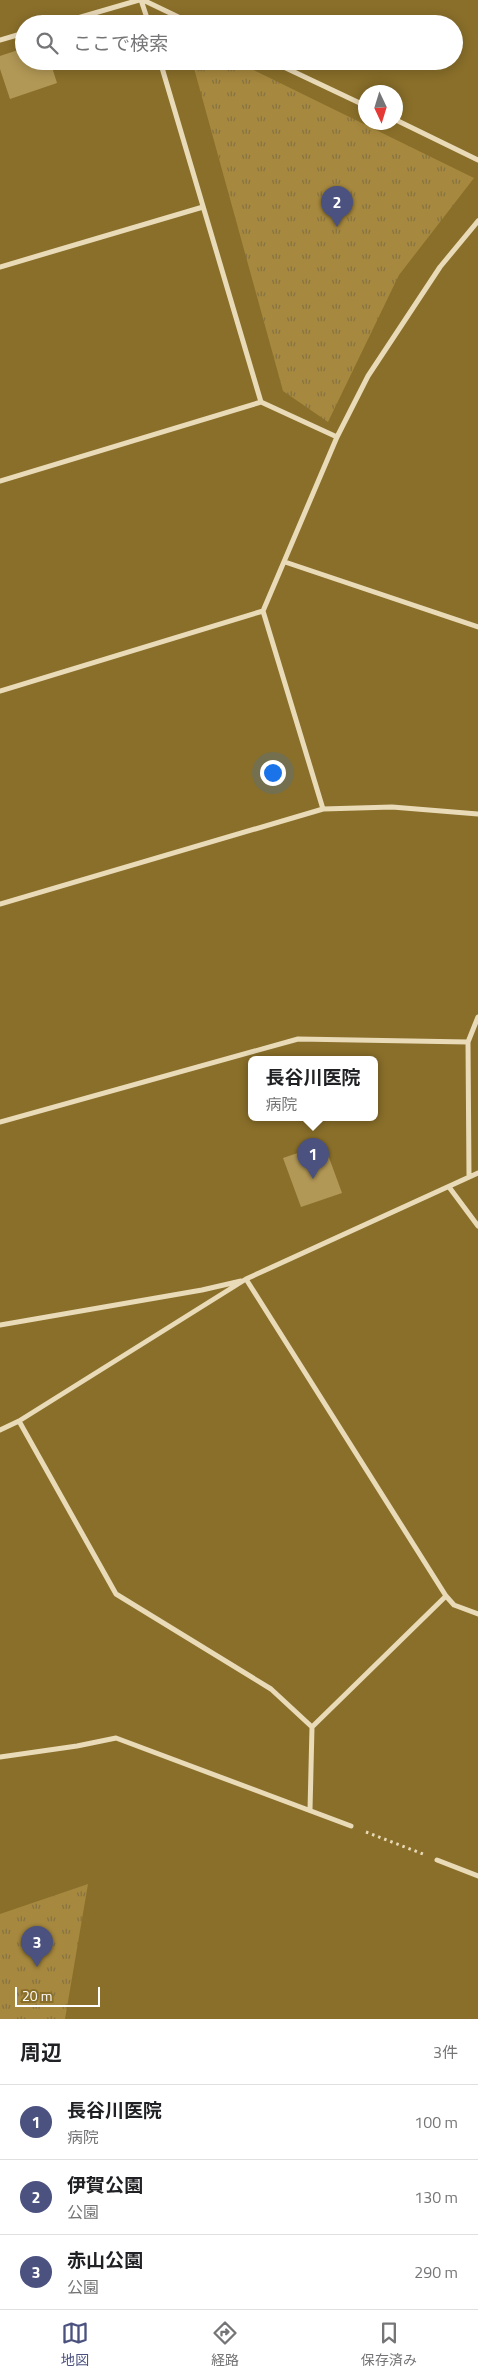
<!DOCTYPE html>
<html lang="ja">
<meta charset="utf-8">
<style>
:root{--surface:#fff;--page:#f2f2f2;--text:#202124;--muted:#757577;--line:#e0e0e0;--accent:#4b5280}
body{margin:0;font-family:"Titillium Web","Noto Sans JP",sans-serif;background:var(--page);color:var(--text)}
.compass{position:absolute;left:358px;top:85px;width:45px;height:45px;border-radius:50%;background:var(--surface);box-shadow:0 2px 12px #0003;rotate:176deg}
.scale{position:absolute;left:15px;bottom:12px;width:85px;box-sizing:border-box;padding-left:5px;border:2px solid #fff;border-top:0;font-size:14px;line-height:18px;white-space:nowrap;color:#fff;-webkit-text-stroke:4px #8a6f2a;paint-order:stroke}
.you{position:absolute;left:272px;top:772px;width:18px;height:18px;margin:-12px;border:4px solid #fff;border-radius:50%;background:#1a73e8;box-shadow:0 0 0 8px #1a73e833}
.badge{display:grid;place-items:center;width:32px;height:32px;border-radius:50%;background:var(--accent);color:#fff;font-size:16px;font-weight:700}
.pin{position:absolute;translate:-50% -41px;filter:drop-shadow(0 1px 2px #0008)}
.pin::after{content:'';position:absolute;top:26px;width:18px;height:15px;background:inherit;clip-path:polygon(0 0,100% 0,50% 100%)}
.popup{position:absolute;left:248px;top:1056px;width:130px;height:65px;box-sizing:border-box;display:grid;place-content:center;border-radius:8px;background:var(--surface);filter:drop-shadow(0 1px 4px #0005);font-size:16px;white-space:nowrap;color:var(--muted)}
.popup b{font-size:19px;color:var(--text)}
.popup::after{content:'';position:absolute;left:50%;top:100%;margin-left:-10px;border:10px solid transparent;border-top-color:var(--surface)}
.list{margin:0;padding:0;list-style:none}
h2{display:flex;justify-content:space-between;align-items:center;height:65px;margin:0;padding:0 20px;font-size:21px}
h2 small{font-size:16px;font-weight:400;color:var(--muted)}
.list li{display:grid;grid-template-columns:32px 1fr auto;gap:15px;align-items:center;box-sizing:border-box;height:75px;padding:0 20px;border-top:1px solid var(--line)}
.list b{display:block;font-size:19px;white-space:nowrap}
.list p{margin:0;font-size:16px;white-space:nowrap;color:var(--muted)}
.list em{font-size:16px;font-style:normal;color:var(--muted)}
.icon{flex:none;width:28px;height:28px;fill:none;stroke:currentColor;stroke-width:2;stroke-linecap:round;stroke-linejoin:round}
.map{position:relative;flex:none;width:478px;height:2019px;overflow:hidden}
.search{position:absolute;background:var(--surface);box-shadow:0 2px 12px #0003;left:15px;right:15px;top:15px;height:55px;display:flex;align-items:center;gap:12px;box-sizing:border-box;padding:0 18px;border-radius:28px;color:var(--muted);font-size:19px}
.sheet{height:290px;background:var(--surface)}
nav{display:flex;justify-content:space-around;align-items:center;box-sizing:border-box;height:70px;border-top:1px solid var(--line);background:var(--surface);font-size:14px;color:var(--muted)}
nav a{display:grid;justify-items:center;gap:2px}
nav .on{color:var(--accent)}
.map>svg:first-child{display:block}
</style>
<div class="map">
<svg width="478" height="2019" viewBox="0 0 478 2019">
<defs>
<pattern id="park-tufts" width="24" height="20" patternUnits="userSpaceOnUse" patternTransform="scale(1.25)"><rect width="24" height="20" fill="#a6883e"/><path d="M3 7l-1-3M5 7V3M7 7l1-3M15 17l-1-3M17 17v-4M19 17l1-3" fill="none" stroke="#867343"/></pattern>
</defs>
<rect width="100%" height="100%" fill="#8a6f2a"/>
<path fill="url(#park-tufts)" d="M192,61H235L474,178L399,275L328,422L283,391Z
M88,1884L65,2019H0V1914Z"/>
<path fill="#b29856" d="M24,48V61H50L57,83L10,99L0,69V56Z
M324,1144L342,1193L301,1207L283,1158Z"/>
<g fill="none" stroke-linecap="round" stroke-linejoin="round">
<path stroke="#e9dab8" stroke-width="3" stroke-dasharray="2.5 4" stroke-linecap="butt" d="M366,1832L423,1854"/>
<path stroke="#e9dab8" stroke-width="5" d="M141,0L149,24
M143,0L193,24
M57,24L139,0
M0,40L24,33
M160,61L261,402
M271,61L366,106
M396,120L478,160
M0,267L203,207
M0,481L261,402L337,437
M285,562L478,627
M0,691L263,611
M323,809L263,611L337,437L368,376L440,267L478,221
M0,904L323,809L392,807L478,814
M0,1122L298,1039L468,1042
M469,1176L468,1042L478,1017
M449,1187L478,1226
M246,1279L446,1596L454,1605L478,1614
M0,1325L202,1290L241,1281
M19,1421L116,1594L271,1689L312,1727
M0,1430L19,1421L246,1279L478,1173
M0,1757L77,1746L116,1738L351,1826
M310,1810L312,1727L446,1596
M437,1860L478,1876"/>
</g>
</svg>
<svg class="compass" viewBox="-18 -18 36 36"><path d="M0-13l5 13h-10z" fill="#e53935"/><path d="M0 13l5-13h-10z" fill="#757577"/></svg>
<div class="scale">20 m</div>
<div class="you"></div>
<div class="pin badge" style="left:313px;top:1179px">1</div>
<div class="popup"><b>長谷川医院</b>病院</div>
<div class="pin badge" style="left:337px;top:227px">2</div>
<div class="pin badge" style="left:37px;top:1967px">3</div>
<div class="search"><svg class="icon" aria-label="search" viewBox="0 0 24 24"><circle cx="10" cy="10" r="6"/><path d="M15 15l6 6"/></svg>ここで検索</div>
</div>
<section class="sheet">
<h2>周辺<small>3件</small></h2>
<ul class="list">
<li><span class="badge">1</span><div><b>長谷川医院</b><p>病院</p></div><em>100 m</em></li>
<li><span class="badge">2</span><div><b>伊賀公園</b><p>公園</p></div><em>130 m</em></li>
<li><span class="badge">3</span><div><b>赤山公園</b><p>公園</p></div><em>290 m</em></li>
</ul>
</section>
<nav>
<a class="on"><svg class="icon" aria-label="map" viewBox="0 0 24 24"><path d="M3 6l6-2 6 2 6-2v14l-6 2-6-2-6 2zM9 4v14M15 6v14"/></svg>地図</a>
<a><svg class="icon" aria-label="directions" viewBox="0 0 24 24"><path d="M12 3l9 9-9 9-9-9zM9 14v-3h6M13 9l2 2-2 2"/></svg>経路</a>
<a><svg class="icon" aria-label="saved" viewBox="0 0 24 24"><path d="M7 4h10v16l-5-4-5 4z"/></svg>保存済み</a>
</nav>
